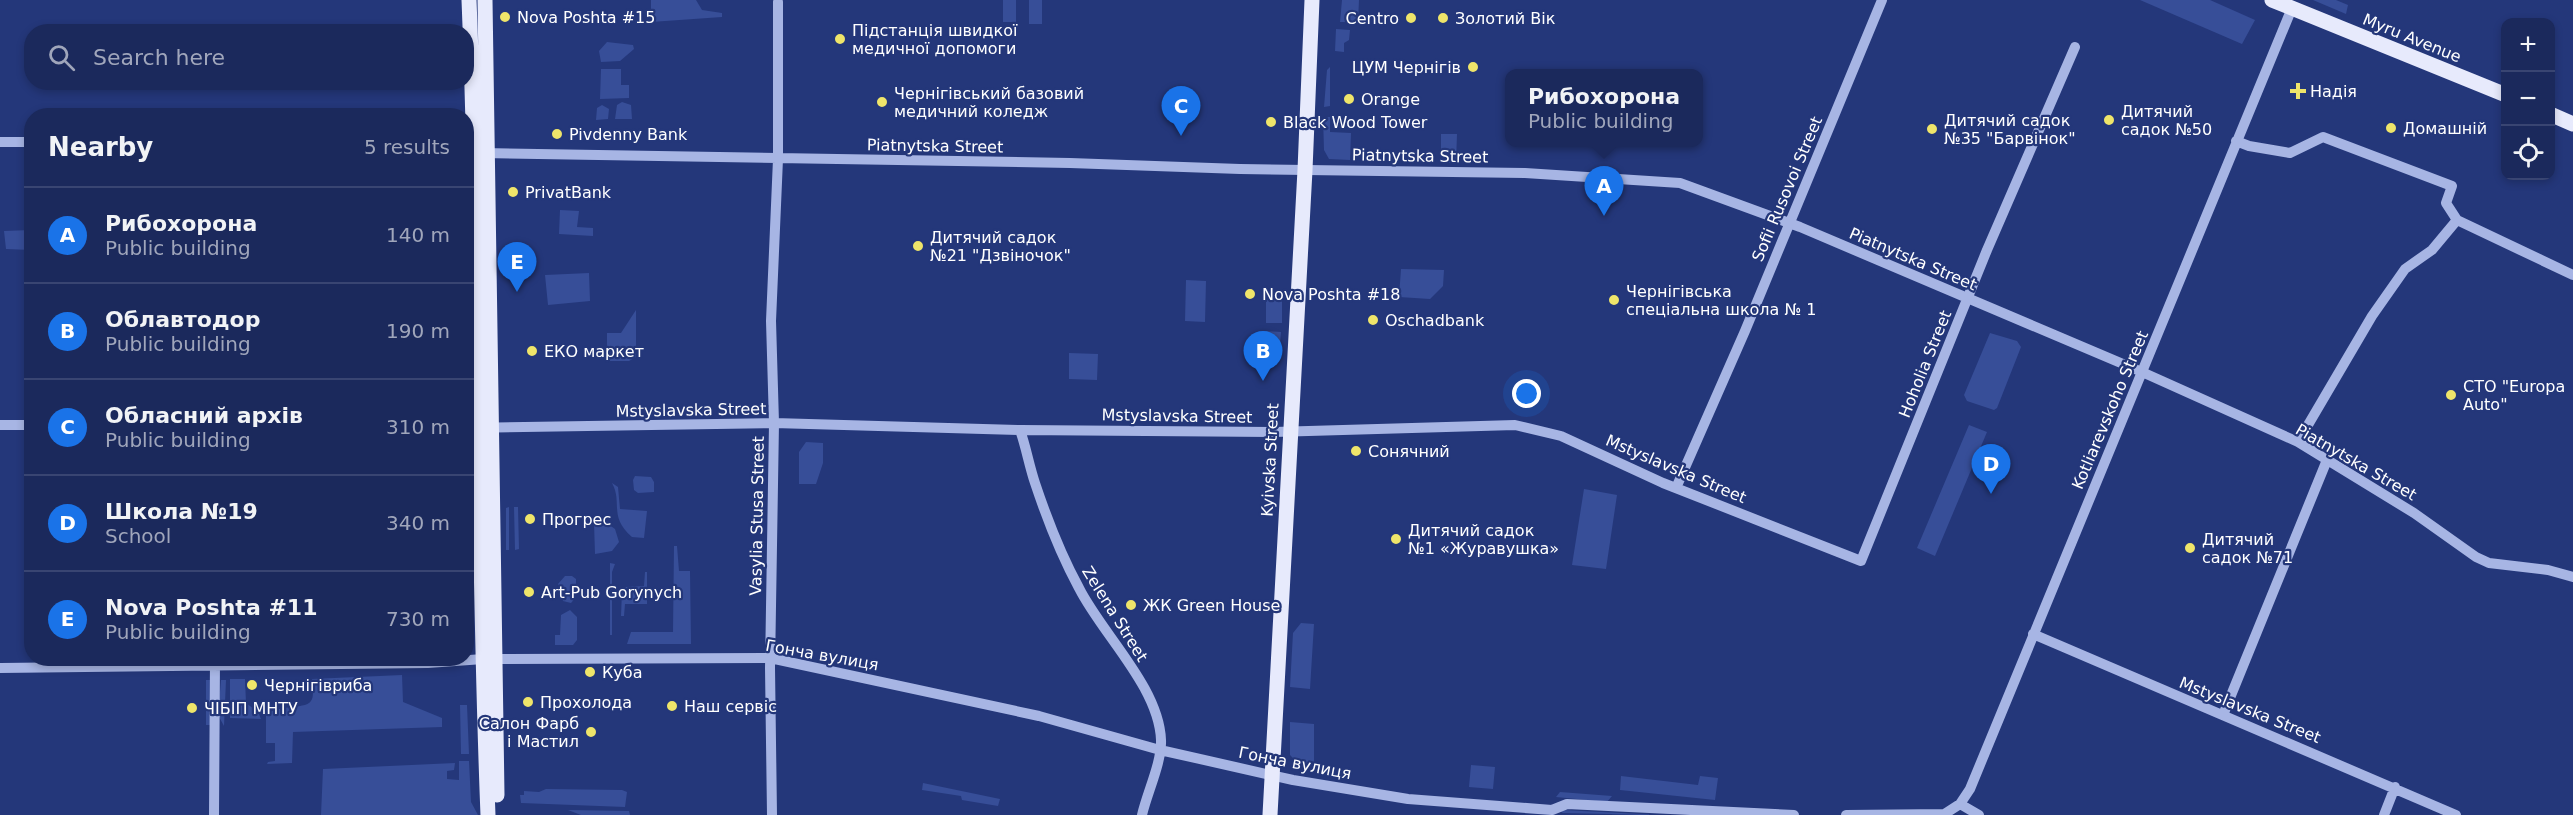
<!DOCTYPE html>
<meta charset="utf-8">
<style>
:root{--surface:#1b295c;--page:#283565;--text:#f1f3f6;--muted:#a0a6bb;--line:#394572;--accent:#1a73e8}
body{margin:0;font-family:"DejaVu Sans",sans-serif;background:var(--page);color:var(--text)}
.controls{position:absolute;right:18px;top:18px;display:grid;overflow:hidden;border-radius:12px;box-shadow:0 3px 9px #0003}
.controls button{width:54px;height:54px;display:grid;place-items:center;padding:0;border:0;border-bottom:2px solid var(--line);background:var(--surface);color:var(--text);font:30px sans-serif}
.you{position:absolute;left:1527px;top:394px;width:21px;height:21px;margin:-15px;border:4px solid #fff;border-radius:50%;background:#1a73e8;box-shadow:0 0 0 9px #1a73e833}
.badge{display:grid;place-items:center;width:39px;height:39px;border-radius:50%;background:var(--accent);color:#fff;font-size:20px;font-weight:700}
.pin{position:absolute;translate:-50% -50px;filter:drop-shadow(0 2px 3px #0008)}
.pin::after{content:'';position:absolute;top:32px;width:21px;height:18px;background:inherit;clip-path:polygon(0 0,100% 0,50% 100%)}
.popup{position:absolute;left:1505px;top:69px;width:198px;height:78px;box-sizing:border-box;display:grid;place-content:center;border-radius:12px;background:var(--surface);filter:drop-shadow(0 2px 4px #0005);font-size:20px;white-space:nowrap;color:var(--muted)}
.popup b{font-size:22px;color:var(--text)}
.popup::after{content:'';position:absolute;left:50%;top:100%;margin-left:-12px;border:12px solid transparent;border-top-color:var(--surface)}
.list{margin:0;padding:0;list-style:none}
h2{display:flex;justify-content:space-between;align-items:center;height:78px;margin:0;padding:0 24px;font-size:26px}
h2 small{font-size:20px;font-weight:400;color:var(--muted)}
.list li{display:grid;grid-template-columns:39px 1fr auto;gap:18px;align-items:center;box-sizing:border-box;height:96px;padding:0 24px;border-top:2px solid var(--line)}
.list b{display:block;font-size:22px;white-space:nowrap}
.list p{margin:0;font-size:20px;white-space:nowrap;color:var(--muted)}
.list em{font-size:20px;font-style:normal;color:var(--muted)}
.icon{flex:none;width:33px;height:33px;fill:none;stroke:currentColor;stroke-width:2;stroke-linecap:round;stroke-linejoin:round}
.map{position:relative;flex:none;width:2573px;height:815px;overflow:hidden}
.search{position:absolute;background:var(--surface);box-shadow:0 3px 9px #0003;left:24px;top:24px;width:450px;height:66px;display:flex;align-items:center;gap:15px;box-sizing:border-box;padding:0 21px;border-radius:24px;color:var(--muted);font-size:22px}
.panel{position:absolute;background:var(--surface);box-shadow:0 3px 9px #0003;left:24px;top:108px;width:450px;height:558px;border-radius:24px}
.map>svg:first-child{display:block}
</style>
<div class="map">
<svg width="2573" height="815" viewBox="0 0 2573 815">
<rect width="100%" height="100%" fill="#24377a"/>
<path fill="#374e98" d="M651,0H696L702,10L722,13V17L651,22Z
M1003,0H1016V22H1003Z
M1029,0H1042V24H1029Z
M1342,0H1361H1359L1358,22H1340Z
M2140,0H2210L2255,20L2242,44Z
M2313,0H2336L2348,5L2346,14Z
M1336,29L1350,30L1349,40L1344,43V52L1335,51Z
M607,42L633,45L634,49L620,61L601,62L599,51Z
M1330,67V106L1324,107L1327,70Z
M601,69H621V85H629V98L600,99Z
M622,102L631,105L632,119H615L617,105Z
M602,105L609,109L608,119L596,120L597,108Z
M1323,117H1330V132L1351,133L1350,160L1329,159L1324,150Z
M1441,134H1457L1456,163H1441Z
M560,210L579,211L577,227L593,228V236L559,234Z
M31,230V250L6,249L4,231Z
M1401,269L1444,270L1443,286L1430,299L1399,297Z
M589,273L590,301L548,305L545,275Z
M1186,280L1206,281L1205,322L1185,321Z
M1266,299H1282V323H1266Z
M636,310V357L629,361H607V333H621Z
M1264,331L1281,332L1280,345L1264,344Z
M1990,333L2017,341L2021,347L1997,408L1994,410L1967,401L1964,395Z
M1069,353L1098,354L1097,380L1069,379Z
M1969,425L1987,432L1935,556L1917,548Z
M806,442L823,443V463L816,484H799V452Z
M635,476L651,477L654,482V492L638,493L634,490L633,480Z
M612,483L618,487L620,509L647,511L644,538L632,537C608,516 623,503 612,483Z
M1584,489L1617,495L1606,569L1572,565Z
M509,507V550H506V508Z
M514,507H518L519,549L515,550Z
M605,522L615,529L619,542L612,551L595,554L594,523Z
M674,546H677L679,571H690L691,644H627L631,632H673Z
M610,563L615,564L612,572V635H610Z
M645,572H647V604H625L624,616H621L622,591L626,587L644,586Z
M565,576H572L576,579V597L571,603L563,601L558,584Z
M570,610L577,617V640L573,645H555V635H560L561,615Z
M1301,623L1314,624L1310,689L1290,687L1293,633Z
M402,675L403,702L442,718V727L293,732L292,763L267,764L268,762L275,761V743H266V715C279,703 308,711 312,699C314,694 312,685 312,679Z
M230,679H245L246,703L258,712L261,719L230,718Z
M206,680H212L211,725H206Z
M221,680H226L224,726L218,715Z
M460,705H467L469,754H461Z
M1290,722L1314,724V767L1297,762L1290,755Z
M459,761H469L471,802L478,815H321L323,769L455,763L454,770L447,771V779L459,780Z
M1471,765L1495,767L1493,789L1469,787Z
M1621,776L1698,785L1700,776L1718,778L1715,800L1620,790Z
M923,783L1000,799L998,806L962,800L961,796L922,790Z
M546,789L622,790L627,792L625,807L521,803L520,795H524V791L539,792Z
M1560,792L1612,796L1607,802L1556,797Z
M568,810L629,811L630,815H581Z
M1563,810L1659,815L1563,813L1560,811Z"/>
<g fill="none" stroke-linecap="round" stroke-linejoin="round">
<path stroke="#a7b5e4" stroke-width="10" d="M2236,141L2249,146L2290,153L2323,137L2452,186L2446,203L2457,220L2573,275
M0,142H32
M482,153L1070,163L1240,169L1525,173L1680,183L1800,227L2142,372L2298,442L2414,513L2476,557L2489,563L2548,570L2573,577
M0,425H32
M466,428L774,423L1020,430L1274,432L1515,425L1561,436L1663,483L1861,561L1987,250L2075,47
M1020,430C1026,447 1029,465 1035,483C1047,519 1061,555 1079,588C1102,634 1159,687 1161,740C1162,762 1147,793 1142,815
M2298,442L2372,316L2405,269L2432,250L2457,220
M1676,488L1745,331L1882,0
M2033,634L2456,815
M0,668L428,663L483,659L770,658L1039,716L1160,750L1293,780L1408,799L1552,810L1567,804L1794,815
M2223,715L2327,460
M1960,804L1979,815
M214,815L215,659
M772,815L770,668L774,423L771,321L778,159V2
M1846,815L1945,814
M1943,815L1960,804L1970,789L2292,8
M2384,815L2395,787"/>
<path stroke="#e7eafc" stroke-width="15" d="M469,0C480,272 477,543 488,815
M485,0L497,795
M2272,0L2506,95
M2550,114L2573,124
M1270,815L1305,170L1312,0"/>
</g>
<g fill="#efe56a" stroke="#24377a" stroke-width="2">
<circle cx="505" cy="17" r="6"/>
<circle cx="1411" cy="18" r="6"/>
<circle cx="1443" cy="18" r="6"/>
<circle cx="840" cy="39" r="6"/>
<circle cx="1473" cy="67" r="6"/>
<path d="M2295 82h6v6h6v6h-6v6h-6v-6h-6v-6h6z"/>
<circle cx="1349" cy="99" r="6"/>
<circle cx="882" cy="102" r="6"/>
<circle cx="2109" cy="120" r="6"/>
<circle cx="1271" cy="122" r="6"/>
<circle cx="2391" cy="128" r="6"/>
<circle cx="1932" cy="129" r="6"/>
<circle cx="557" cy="134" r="6"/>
<circle cx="513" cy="192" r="6"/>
<circle cx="918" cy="246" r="6"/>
<circle cx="1250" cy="294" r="6"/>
<circle cx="1614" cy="300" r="6"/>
<circle cx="1373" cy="320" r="6"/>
<circle cx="532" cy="351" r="6"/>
<circle cx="2451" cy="395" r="6"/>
<circle cx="1356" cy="451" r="6"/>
<circle cx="530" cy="519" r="6"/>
<circle cx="1396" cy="539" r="6"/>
<circle cx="2190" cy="548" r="6"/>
<circle cx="529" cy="592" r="6"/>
<circle cx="1131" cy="605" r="6"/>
<circle cx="590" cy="672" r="6"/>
<circle cx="252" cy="685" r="6"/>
<circle cx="528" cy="702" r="6"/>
<circle cx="672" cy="706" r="6"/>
<circle cx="192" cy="708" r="6"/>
<circle cx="591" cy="732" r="6"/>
</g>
<g text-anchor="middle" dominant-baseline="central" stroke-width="4.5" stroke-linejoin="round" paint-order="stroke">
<g font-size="16" fill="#fff" stroke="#24377a" text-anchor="start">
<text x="517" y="17">Nova Poshta #15</text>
<text x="1399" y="18" text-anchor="end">Centro</text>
<text x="1455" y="18">Золотий Вік</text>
<text x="852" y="30">Підстанція швидкої<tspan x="852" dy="18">медичної допомоги</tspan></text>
<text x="1461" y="67" text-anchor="end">ЦУМ Чернігів</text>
<text x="2310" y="91">Надія</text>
<text x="894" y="93">Чернігівський базовий<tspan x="894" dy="18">медичний коледж</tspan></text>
<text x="1361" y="99">Orange</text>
<text x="2121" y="111">Дитячий<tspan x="2121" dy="18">садок №50</tspan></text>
<text x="1944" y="120">Дитячий садок<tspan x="1944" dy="18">№35 "Барвінок"</tspan></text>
<text x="1283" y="122">Black Wood Tower</text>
<text x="2403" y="128">Домашній</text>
<text x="569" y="134">Pivdenny Bank</text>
<text x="525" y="192">PrivatBank</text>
<text x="930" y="237">Дитячий садок<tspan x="930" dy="18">№21 "Дзвіночок"</tspan></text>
<text x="1626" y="291">Чернігівська<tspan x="1626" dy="18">спеціальна школа № 1</tspan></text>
<text x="1262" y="294">Nova Poshta #18</text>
<text x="1385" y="320">Oschadbank</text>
<text x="544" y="351">ЕКО маркет</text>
<text x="2463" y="386">СТО "Europa<tspan x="2463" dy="18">Auto"</tspan></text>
<text x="1368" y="451">Сонячний</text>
<text x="542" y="519">Прогрес</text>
<text x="1408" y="530">Дитячий садок<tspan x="1408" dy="18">№1 «Журавушка»</tspan></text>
<text x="2202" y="539">Дитячий<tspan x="2202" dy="18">садок №71</tspan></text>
<text x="541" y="592">Art-Pub Gorynych</text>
<text x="1143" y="605">ЖК Green House</text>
<text x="602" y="672">Куба</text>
<text x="264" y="685">Чернігівриба</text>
<text x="540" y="702">Прохолода</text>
<text x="684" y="706">Наш сервіс</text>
<text x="204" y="708">ЧІБІП МНТУ</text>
<text x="579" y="723" text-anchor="end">Салон Фарб<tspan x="579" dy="18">і Мастил</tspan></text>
</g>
<g font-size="16" fill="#fff" stroke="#24377a">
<text transform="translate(2412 38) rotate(22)">Myru Avenue</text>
<text transform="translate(935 146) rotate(1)">Piatnytska Street</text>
<text transform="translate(1420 156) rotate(1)">Piatnytska Street</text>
<text transform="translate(1787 189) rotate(-67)">Sofii Rusovoi Street</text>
<text transform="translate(1913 259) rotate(23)">Piatnytska Street</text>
<text transform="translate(1925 364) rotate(-68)">Hoholia Street</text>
<text transform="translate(691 410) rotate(-1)">Mstyslavska Street</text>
<text transform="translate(2110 410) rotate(-67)">Kotliarevskoho Street</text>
<text transform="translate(1177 416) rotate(1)">Mstyslavska Street</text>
<text transform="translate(1270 460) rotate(-87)">Kyivska Street</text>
<text transform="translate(2356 462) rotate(30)">Piatnytska Street</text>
<text transform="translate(1676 469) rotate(23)">Mstyslavska Street</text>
<text transform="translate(757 516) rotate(-89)">Vasylia Stusa Street</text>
<text transform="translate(1115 614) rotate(58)">Zelena Street</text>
<text transform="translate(822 655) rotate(10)">Гонча вулиця</text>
<text transform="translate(2250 710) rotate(22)">Mstyslavska Street</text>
<text transform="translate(1295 763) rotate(11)">Гонча вулиця</text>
</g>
</g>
</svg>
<div class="controls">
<button>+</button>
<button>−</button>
<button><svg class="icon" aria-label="locate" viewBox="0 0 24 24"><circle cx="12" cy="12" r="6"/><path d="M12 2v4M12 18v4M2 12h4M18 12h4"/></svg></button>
</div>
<div class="you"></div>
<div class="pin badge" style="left:1604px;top:216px">A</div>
<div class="popup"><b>Рибохорона</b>Public building</div>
<div class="pin badge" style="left:1263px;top:381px">B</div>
<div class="pin badge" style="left:1181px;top:136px">C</div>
<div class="pin badge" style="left:1991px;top:494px">D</div>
<div class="pin badge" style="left:517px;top:292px">E</div>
<div class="search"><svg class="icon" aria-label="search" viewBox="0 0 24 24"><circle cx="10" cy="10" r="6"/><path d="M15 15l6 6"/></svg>Search here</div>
<section class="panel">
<h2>Nearby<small>5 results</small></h2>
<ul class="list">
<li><span class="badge">A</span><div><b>Рибохорона</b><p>Public building</p></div><em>140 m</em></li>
<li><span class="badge">B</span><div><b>Облавтодор</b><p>Public building</p></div><em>190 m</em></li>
<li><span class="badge">C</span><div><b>Обласний архів</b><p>Public building</p></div><em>310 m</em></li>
<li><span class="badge">D</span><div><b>Школа №19</b><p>School</p></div><em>340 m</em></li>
<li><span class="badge">E</span><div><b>Nova Poshta #11</b><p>Public building</p></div><em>730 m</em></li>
</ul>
</section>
</div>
